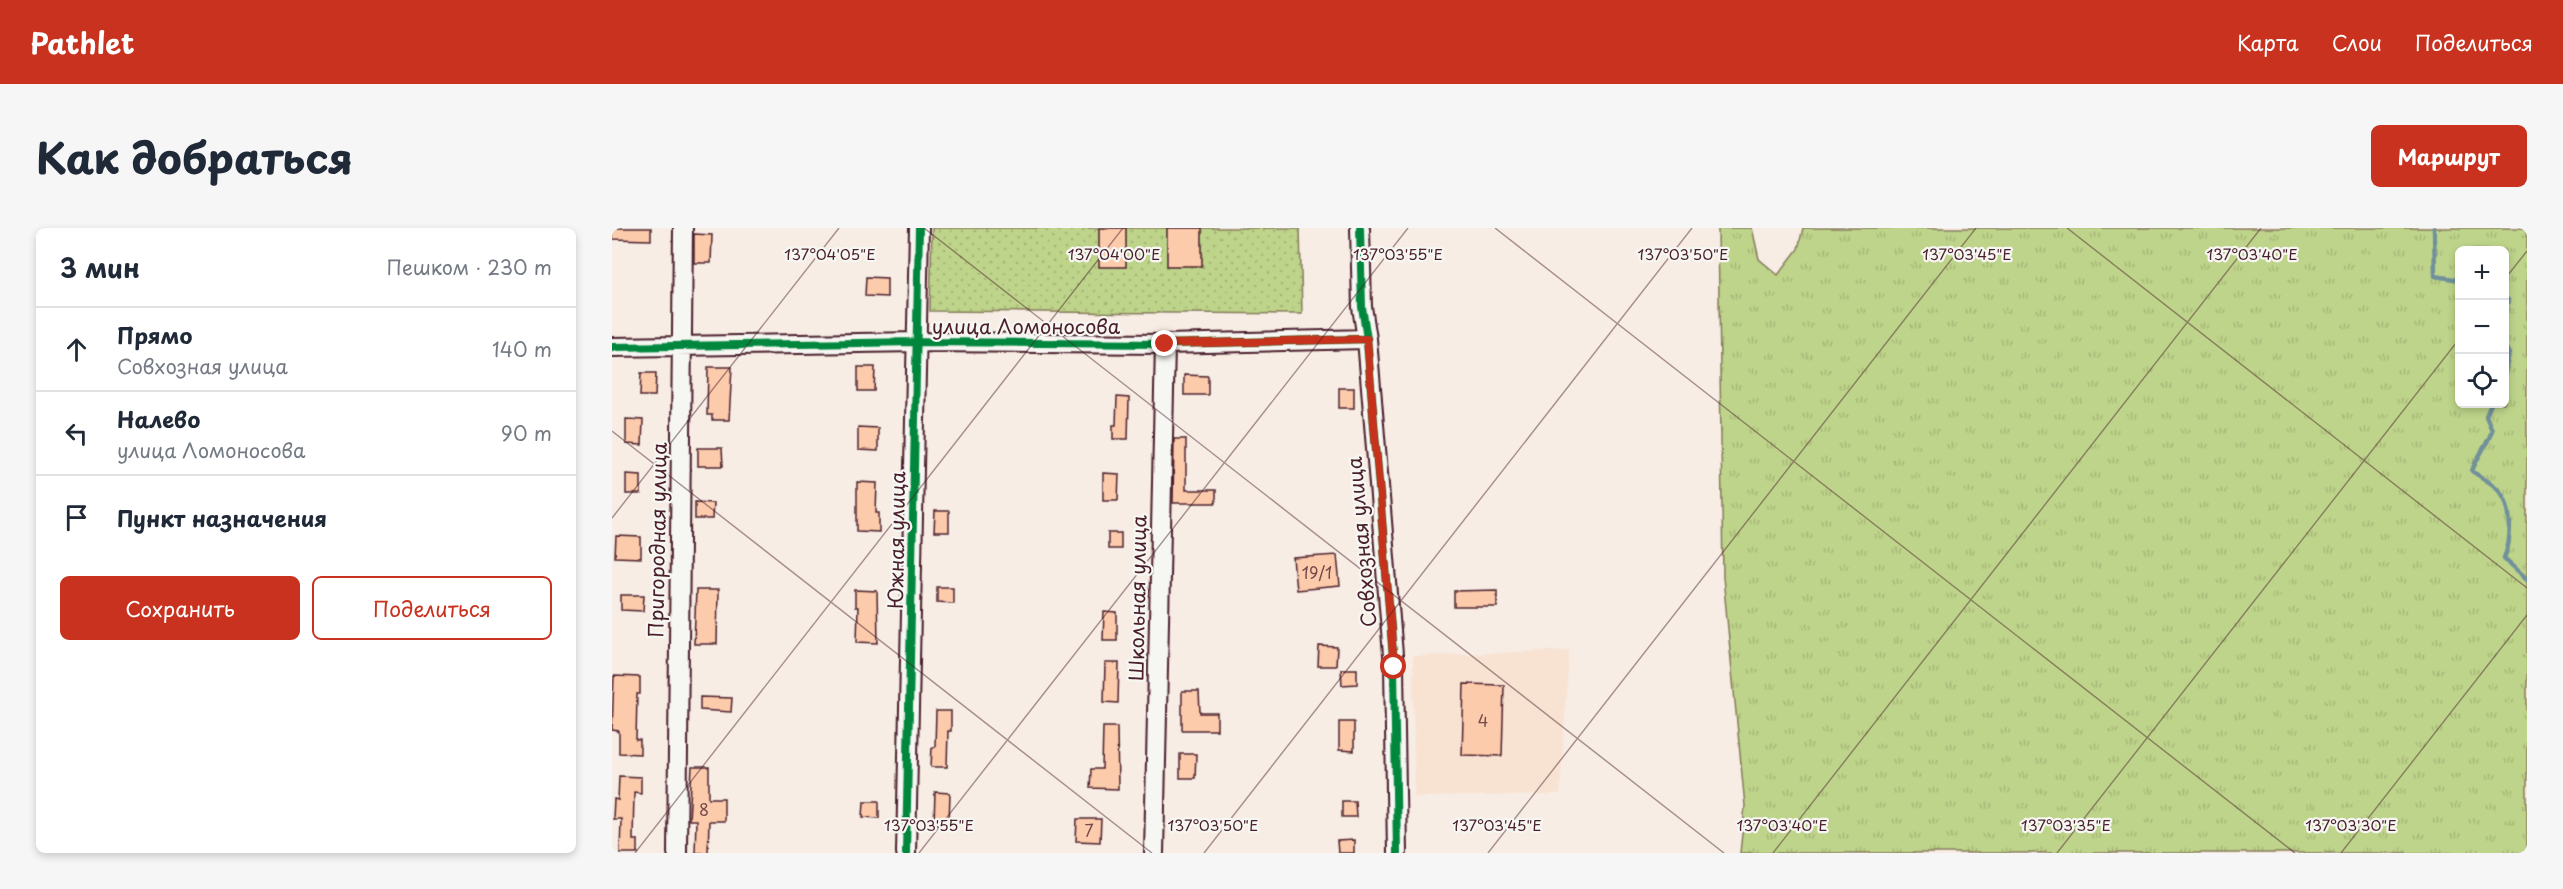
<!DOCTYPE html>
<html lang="ru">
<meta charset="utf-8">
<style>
:root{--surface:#fff;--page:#f6f6f7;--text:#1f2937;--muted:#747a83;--line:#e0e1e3;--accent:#c8321e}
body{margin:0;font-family:"Playpen Sans",sans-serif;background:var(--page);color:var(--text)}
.controls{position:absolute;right:18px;top:18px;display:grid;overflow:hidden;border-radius:9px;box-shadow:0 3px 9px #0003}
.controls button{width:54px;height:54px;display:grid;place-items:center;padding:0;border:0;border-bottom:2px solid var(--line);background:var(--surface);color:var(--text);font:30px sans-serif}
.stop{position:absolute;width:18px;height:18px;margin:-14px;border:4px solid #c8321e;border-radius:50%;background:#fff}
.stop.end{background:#c8321e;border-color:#fff;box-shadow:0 2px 6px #0008}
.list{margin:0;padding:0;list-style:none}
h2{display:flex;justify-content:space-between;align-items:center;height:78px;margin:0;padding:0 24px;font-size:26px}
h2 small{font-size:20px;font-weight:400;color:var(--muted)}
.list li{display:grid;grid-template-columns:39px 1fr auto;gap:18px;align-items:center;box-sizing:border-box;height:84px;padding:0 24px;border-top:2px solid var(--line)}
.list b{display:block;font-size:22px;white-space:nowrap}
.list p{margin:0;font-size:20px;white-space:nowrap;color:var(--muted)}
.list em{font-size:20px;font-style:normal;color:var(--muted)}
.actions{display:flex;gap:12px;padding:18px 24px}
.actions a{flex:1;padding:14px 0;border:2px solid var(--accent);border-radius:9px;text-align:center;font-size:21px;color:var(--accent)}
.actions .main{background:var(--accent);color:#fff}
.icon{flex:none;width:33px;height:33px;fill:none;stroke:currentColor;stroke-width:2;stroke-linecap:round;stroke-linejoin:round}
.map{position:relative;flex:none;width:1915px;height:625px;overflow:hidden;border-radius:9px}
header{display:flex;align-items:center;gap:36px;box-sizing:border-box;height:84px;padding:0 30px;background:var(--accent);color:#fff}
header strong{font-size:28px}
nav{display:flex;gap:33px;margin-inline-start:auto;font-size:21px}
.intro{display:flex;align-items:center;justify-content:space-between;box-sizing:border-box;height:144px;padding:0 36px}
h1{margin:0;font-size:42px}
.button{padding:15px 27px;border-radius:9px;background:var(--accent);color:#fff;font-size:21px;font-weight:700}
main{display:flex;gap:36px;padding:0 36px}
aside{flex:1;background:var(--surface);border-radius:9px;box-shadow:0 3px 9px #0003}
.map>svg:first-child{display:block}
</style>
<header>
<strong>Pathlet</strong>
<nav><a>Карта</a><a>Слои</a><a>Поделиться</a></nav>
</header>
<div class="intro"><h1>Как добраться</h1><a class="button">Маршрут</a></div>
<main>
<aside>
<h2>3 мин<small>Пешком · 230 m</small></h2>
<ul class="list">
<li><svg class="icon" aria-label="ahead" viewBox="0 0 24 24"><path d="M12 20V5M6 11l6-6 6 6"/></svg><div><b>Прямо</b><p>Совхозная улица</p></div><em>140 m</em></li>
<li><svg class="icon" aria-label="left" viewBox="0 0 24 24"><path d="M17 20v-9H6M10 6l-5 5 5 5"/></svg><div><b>Налево</b><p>улица Ломоносова</p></div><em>90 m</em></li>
<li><svg class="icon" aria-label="arrive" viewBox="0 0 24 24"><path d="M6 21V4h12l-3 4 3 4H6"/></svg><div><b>Пункт назначения</b></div></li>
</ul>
<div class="actions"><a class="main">Сохранить</a><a>Поделиться</a></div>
</aside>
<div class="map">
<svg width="1915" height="625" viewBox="0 0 1915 625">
<defs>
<pattern id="grass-tufts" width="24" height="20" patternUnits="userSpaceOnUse" patternTransform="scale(1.5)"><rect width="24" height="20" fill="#bed48a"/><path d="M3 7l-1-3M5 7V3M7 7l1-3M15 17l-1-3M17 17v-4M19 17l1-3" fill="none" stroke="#a5b677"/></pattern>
<pattern id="park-dots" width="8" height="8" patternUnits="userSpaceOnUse" patternTransform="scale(1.5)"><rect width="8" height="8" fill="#bed48a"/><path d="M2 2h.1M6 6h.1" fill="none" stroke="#a5b677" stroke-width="1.8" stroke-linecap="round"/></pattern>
</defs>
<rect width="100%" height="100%" fill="#f7ede4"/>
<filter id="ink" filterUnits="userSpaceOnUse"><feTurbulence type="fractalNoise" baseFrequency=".0167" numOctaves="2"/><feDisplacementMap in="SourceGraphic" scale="12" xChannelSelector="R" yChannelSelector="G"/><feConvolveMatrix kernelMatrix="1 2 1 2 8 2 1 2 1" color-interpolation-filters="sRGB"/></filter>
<g filter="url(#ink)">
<path fill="#f8e3d3" d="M957,422L948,567L802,569L801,428Z"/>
<path fill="url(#grass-tufts)" stroke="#847a5a" stroke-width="1.5" fill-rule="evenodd" d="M1106,0H1140L1147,31L1166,47L1186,21L1191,0H1915V625H1128L1133,578L1111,349ZM1848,22H1892V176H1848Z"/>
<path fill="url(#park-dots)" stroke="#847a5a" stroke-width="1.5" d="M320,0H688L690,86L318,83Z"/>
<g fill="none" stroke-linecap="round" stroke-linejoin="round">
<path stroke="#70909b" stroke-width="4.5" d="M1822,0L1823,48L1848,52
M1892,69L1896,72L1892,90
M1892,118L1897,125L1892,150
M1879,176L1874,188L1880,202C1876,217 1865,228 1860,243C1868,249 1879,254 1887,262C1901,277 1900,312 1892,330L1915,351"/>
</g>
<path fill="#fccbac" stroke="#4a1f2b" stroke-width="1.5" d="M0,0H39V12L0,11Z
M487,0H514V39H487Z
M555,0H590V38H555Z
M82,6L100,7L99,35H82Z
M254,49L275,50V69L253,68Z
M96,139H120L117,192H100V187H95Z
M246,139H263L262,163H246Z
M29,145H44L43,168H28Z
M572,147L596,148V167H572Z
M727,160H742V180H727Z
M505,169L517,170L516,211H501V197H504Z
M14,191L31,192L30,217L14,216Z
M246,199L266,200V223L246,222Z
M562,211H574V262H604V275H561Z
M86,220H110L111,238H86Z
M491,245L507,246L506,272H491Z
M14,246L29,247V266H14Z
M245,254L265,255L264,285H267V304L245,303Z
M83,274L101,275L100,291H83Z
M323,283H337V304H322Z
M496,305H509V321H496Z
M4,308L29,309V330L3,329Z
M725,327L728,358L684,362L681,330Z
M325,359H341V375L325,374Z
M84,362H106L105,416H82Z
M243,362L265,363L266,415L245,414L246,379H243Z
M885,362V379H842V363Z
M9,367H32L31,383L9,382Z
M492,384L505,385V412H491Z
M707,418L725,419L724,438H706Z
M493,435H507L506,475L492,474Z
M729,441H745V456L730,457Z
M2,448L28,449V466H25L24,512H28V526L7,525V503L0,502Z
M852,456L892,457L890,528L850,527Z
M570,463H587L588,485H605V502H570Z
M88,469L120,470L119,484L88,482Z
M324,483H339V503H336L335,539H319L320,519H323Z
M727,494H742V523L727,522Z
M491,499H505L506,561L478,560L479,541H490Z
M568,526H584L583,550H568Z
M80,539H97V570H112V593H97L96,625H83L84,592H77Z
M7,548L29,549V565L22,564L21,612H26V625H8L9,591H1L2,571L6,572Z
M323,564L338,565L337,596H322Z
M252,573H267V590L251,589Z
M730,573H743L744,589H730Z
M465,591H489L488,614L464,613Z
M742,612V625H726L725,613Z"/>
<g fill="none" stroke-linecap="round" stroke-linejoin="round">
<defs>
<path id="minor" d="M748,0L750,79L755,111L782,439L785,625
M0,119L305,114L553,116L755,111
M65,625L71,0
M294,625L307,0
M542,625L553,116"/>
</defs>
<use href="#minor" stroke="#4a1f2b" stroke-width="22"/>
<use href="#minor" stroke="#f6f6f2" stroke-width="18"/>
<defs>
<path id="cycleway" d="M748,0L750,79L755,111L782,439L785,625
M0,119L305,114L553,116L755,111
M294,625L307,0"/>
</defs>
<use href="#cycleway" stroke="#f6f6f2" stroke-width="11"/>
<use href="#cycleway" stroke="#00873e" stroke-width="8"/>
</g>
</g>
<g fill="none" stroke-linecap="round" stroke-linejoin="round" filter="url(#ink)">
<path stroke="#c8321e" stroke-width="8" d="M553,116L755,111L782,439"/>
</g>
<path fill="none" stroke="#4a1f2b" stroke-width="1.5" stroke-opacity="0.45" d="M312,0L1112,625M883,0L1683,625M1455,0L1915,360M1892,52L1915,23M0,203L540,625M0,290L227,0M23,625L511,0M307,625L796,0M592,625L1080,0M876,625L1364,0M1161,625L1649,0M1445,625L1848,110M1729,625L1915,387"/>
<g text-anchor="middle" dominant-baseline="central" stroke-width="4.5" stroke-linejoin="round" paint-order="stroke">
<g font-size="16" fill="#764a4b">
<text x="705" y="344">19/1</text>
<text x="871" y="492">4</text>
<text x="92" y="581">8</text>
<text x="477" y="602">7</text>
</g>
<g font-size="20" fill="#4a1f2b" stroke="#f6f6f2">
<text x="414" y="98">улица Ломоносова</text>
<text transform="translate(45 312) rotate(-89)">Пригородная улица</text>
<text transform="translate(284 312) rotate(-89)">Южная улица</text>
<text transform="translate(749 314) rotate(-95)">Совхозная улица</text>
<text transform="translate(525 370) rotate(-89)">Школьная улица</text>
</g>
</g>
<g font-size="15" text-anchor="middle" fill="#4a1f2b" stroke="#f6f6f2" stroke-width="4.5" stroke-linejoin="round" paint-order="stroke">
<text x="1640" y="32">137°03'40"E</text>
<text x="218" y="32">137°04'05"E</text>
<text x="502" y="32">137°04'00"E</text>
<text x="786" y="32">137°03'55"E</text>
<text x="1071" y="32">137°03'50"E</text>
<text x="1355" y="32">137°03'45"E</text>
<text x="317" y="603">137°03'55"E</text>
<text x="601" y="603">137°03'50"E</text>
<text x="885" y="603">137°03'45"E</text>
<text x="1170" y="603">137°03'40"E</text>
<text x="1454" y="603">137°03'35"E</text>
<text x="1739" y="603">137°03'30"E</text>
</g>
</svg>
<div class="controls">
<button>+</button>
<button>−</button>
<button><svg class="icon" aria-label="locate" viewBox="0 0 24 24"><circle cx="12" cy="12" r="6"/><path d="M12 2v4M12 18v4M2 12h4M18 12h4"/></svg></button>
</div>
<div class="stop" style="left:782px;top:439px"></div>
<div class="stop end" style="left:553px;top:116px"></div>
</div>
</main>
